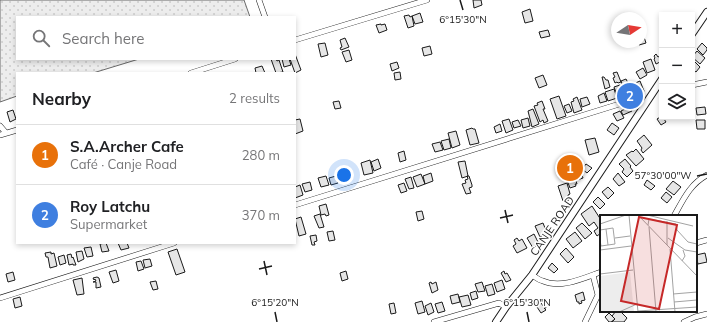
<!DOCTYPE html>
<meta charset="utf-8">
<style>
:root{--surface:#fff;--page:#f2f2f2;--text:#202124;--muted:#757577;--line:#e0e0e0;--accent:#c62828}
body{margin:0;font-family:Mulish,sans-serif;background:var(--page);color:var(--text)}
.controls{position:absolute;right:12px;top:12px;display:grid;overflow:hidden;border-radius:0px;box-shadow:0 2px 6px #0003}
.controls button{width:36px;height:36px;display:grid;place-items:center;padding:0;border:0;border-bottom:1px solid var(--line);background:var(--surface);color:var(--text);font:20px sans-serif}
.compass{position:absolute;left:611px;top:12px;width:36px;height:36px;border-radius:50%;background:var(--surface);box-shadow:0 2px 6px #0003;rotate:78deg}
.you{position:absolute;left:344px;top:175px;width:14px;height:14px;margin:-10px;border:3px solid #fff;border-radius:50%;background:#1a73e8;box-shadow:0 0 0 6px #1a73e833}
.badge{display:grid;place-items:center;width:26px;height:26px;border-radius:50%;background:var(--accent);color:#fff;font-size:13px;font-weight:700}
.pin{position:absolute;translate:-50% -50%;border:2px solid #fff;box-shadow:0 1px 4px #0006}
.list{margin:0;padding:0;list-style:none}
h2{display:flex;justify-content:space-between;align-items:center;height:52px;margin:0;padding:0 16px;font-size:17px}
h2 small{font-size:13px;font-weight:400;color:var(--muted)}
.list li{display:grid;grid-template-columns:26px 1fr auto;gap:12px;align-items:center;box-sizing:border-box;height:60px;padding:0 16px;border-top:1px solid var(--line)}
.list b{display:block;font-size:15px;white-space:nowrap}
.list p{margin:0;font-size:13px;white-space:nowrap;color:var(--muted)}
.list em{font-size:13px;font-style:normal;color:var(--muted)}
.icon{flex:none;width:22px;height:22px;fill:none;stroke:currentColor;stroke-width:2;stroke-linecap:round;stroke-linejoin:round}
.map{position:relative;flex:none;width:707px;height:322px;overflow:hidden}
.search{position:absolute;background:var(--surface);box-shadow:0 2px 6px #0003;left:16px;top:16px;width:280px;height:44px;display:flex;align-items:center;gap:10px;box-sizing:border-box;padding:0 14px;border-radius:0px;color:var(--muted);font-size:15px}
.panel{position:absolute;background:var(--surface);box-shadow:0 2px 6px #0003;left:16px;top:72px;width:280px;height:172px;border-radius:0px}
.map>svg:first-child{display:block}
</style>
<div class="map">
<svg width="707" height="322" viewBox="0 0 707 322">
<defs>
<pattern id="grass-dots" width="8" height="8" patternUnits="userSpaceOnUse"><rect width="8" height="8" fill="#ededed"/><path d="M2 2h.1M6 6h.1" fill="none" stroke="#cbcbcb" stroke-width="1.8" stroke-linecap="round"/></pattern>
</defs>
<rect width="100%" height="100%" fill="#fff"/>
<path fill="url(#grass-dots)" stroke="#6a6a6a" d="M0,0H244L250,17H17V59H139L93,73H17V96L0,102Z"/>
<path fill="#e6e6e6" stroke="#1a1a1a" d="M473,0H481L482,5L474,8Z
M530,9L533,21L525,23L522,12Z
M420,13L423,22L415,24L412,16Z
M409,15L410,17L412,16L414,26L408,28L404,16Z
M381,24V25L385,24L387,30L379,33L376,25Z
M548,30L550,36L541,38L539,32Z
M643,34L646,43L639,45L638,42H641V35Z
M345,38L349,47L341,50L340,48L342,47L340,40Z
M325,43L328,55L321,57L318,44Z
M702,43L707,48V50L703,55L697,49Z
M430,46L432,54L424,56L422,48Z
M349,50L352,60L346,62L342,52Z
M697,51L705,58L700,64L692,57Z
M295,54L301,70L295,73L290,59H295Z
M656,54L658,57L660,56L662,61L656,64L654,59L655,58L654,56Z
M271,59H276L277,61L279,60L283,72L276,73Z
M282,59H289L291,65L284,67Z
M651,59L655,70L647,73L643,62Z
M692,59L700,67L696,72L692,69Z
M397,62L399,68L392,71L390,64Z
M262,66L265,73H256L255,68Z
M643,68L647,75L640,79L636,72Z
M400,72L401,79L395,80L394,73Z
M617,72L621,82L618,83L617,82L615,83L613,78L615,77L613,73Z
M543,75L547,85L539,88L535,78Z
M602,77H604L606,80H608L610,87L605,89Z
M626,79L628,83L630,82L633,91L626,94L621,81Z
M640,81L644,91L639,99L635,93L633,84Z
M620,85L623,95L621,96L620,94L617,95L614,87Z
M614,89L617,98L608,101L605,92Z
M604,93L607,101L600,103L598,96Z
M559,96L566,116L557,119L550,99Z
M577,97L582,110L574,113L571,102L574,101L573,99Z
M587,97L590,104L582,107L580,99Z
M339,101L341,108L335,109L333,102Z
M542,101L545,109H543L548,121L544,123L543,120L540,122L534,106L538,105L537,103Z
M569,104L572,111L567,113L564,106Z
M629,107L632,111L623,115L621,111Z
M705,107L706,114L697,115L696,108Z
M533,109L539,124L532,127L528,111Z
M13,110L16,119L10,122L7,112Z
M620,111L624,118L617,121L613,114Z
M662,116L666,122L661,125L657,119Z
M528,118L530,126L523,128L521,120Z
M300,119L303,131L295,134V120Z
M509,119L513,130L506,133L502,121Z
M518,120L521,126L514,128L512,122Z
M696,120H705V129H697Z
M612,123L619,128L614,135L607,130Z
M500,124L502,131L496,133L494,127Z
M472,128L473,129H475L479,143L470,145L466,130Z
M456,131L460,145L452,148L448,133Z
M644,135L652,145L643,153L641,150L642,148L637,141Z
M595,138L599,152L589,155L585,140Z
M449,139L451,148L444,150L441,141Z
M440,142L443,150L435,152L432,144Z
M636,149L644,159L636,166L626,155L632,151L633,152Z
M404,151L406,160L400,162L398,153Z
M378,159L381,168L374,171L371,162Z
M625,159L631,166L630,167L633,171L627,177L622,172L624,169L619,164Z
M370,160L373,173L364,175L361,163Z
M465,161L468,176L462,178L458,162Z
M586,164L592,168L587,173L582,169Z
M580,169L583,178L577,180L574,171Z
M573,172L577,184H575L576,186L570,188L565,175Z
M431,173L433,181L425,184L423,176Z
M618,173L625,182L619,186L613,179Z
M421,174L425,184L417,187L413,177Z
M326,176L329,185L321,187L318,178Z
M336,176L338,183L331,185L329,178Z
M467,176H469L472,185V187L469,188L471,193L466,194L462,184L466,183L465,180L468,179Z
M411,177L414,188L409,189L405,179Z
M647,180L655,186L651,190L644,185Z
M673,181L681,187L674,195L666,189Z
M310,182L312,190L305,192L302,184Z
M404,183L407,191L401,193L398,185Z
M567,183L570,194L568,195L569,200L563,201L558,186Z
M300,185L303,195L295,198V187Z
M608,187L614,193L608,199L602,192Z
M666,192L672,197L667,203L661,198Z
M598,197L605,204L600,209L593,202Z
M326,204L329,215L326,216L325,214L321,215L319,206Z
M592,206L601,220V233L597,236L594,231L598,228L594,222L589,226L581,214Z
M422,211L424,219L418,221L416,212Z
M320,214L324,227L319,228L314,216Z
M301,217L306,234L299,236L295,219Z
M543,223L547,233L540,237L535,226Z
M582,223L592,233L585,239L576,228Z
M333,231L335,240L329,241L327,232Z
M575,232L582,241L573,248L566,239Z
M534,234L539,244L533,248L527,238Z
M316,235L317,241L314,242L315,245H312L310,236Z
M517,238L519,241L522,239L527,248L517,253L513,246L516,244L514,240Z
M106,243L109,251L102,252L100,244Z
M118,243H127L129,248L121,250Z
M91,247L93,256L87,257L84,248Z
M566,248L574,257L568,263L560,254Z
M177,249L185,272L176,275L168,252Z
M82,251L84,259L78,262L76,252Z
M51,252V254L54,253L57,266L50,268L48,257H46L45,253Z
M705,253L707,262L698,264L696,255Z
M71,254L72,258L73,257L76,265H73V264L69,265L67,255Z
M64,255L66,263L60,265L58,257Z
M150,259L152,266L145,268L143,260Z
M141,261L144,269L138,271L136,262Z
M552,263L558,269L554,273L548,268Z
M116,270L119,281L113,283L109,272Z
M346,271L348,279L342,281L340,273Z
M504,271L505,274L507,273L511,280L506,282L501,273Z
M13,272L15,280L8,282L6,274Z
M97,277L99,278L101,287L96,288V282H93L96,281L95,279L94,280L93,278Z
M82,278L84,294L77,295L73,280Z
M502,280L505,289L497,292L494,283Z
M156,281L158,289L153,290L150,282Z
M431,282L432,284L436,282L438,290L432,293L429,283Z
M482,282L485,291L478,292L475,284Z
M492,284L495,294L488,296L485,286Z
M476,291L478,298L472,300L470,293Z
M583,292L585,300L581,301L582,303L579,304V302H577L575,295Z
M458,294L460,302L452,304L450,296Z
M468,295L471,305L462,307L459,297Z
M20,297L22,306L15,308L13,299Z
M422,301L425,312L418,314L415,303Z
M540,301L543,306H545L546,308H544L546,310L541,313L535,304Z
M442,302L445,311L438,313L435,304Z
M394,303L396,313L391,314L389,304Z
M431,303L434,312L428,315L425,306Z
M616,311H620L627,318L624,322H612L615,319L612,316Z
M609,313L615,319L611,322H609L605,317Z"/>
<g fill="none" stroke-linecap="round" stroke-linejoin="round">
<defs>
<path id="minor" d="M259,0L265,17
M295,40L427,0
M191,73L235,59
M692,85L707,82
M0,126L6,133
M0,135L17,130
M295,205L629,101H636L645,105
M674,216C683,200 690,184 707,175
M696,243L707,240
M532,275C535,277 539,280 543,281C561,289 584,278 601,272
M0,298L174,243
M434,322L499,303L506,307
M585,322L598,295L593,275
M684,322L695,317L707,314"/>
<path id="tertiary" d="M692,34L707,12
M496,322L506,307L532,275L662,79"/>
</defs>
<use href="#minor" stroke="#1a1a1a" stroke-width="6"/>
<use href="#tertiary" stroke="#1a1a1a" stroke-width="8"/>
<use href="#minor" stroke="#fff" stroke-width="5"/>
<use href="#tertiary" stroke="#fff" stroke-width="6"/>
</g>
<path fill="none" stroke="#1a1a1a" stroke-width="1.5" d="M460,0L463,10M697,176L707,174M505,210L508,223M500,218L513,215M264,261L267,275M259,269L272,266M275,312L277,322M527,312L529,322"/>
<g text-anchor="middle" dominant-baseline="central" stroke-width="3" stroke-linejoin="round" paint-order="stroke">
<g font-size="11" fill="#1a1a1a" stroke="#fff">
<text transform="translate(552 226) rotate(-56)">CANJE ROAD</text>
</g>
</g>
<g transform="translate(600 215)">
<rect width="97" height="97" fill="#fff"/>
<path d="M30,57L34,97H0V61Z" fill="#ededed"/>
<path fill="none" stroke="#a3a3a3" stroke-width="1" d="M29,0L38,97M38,0L97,61M47,0L93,11M0,9L26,0M48,10L49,4L76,9L77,15L88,27L97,29M49,12L56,97M6,14L8,30M0,15L13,13L15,29L1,31L0,25M15,23L30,21M68,23L85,35L97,37M67,30V6M70,34L75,97M0,35L31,31M82,46L85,41L83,35M0,59L33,55M73,79L97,77M74,87L97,85M38,96L97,92M19,97L37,89"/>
<path fill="#c62828" fill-opacity="0.15" stroke="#c62828" stroke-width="2" d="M39,2L77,10L59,94L21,86Z"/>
<rect width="97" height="97" fill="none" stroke="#1a1a1a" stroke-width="2"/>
</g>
<g font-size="10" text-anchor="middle" fill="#1a1a1a" stroke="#fff" stroke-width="3" stroke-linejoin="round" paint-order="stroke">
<text x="463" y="23">6°15'30"N</text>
<text x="663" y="179">57°30'00"W</text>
<text x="275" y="306">6°15'20"N</text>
<text x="527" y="306">6°15'30"N</text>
</g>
</svg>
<div class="controls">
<button>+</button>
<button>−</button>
<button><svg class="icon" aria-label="layers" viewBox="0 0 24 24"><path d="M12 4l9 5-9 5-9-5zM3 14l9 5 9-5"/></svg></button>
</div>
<svg class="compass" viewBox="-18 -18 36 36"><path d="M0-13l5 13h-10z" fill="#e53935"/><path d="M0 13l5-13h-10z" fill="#757577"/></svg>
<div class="you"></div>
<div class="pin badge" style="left:570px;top:168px;background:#e8710a">1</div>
<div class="pin badge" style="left:630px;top:96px;background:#3f7fe0">2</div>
<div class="search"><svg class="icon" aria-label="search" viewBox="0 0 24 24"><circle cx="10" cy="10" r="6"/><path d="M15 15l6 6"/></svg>Search here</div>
<section class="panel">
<h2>Nearby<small>2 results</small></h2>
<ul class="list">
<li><span class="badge" style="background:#e8710a">1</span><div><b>S.A.Archer Cafe</b><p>Café · Canje Road</p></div><em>280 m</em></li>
<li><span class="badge" style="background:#3f7fe0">2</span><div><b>Roy Latchu</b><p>Supermarket</p></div><em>370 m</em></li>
</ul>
</section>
</div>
